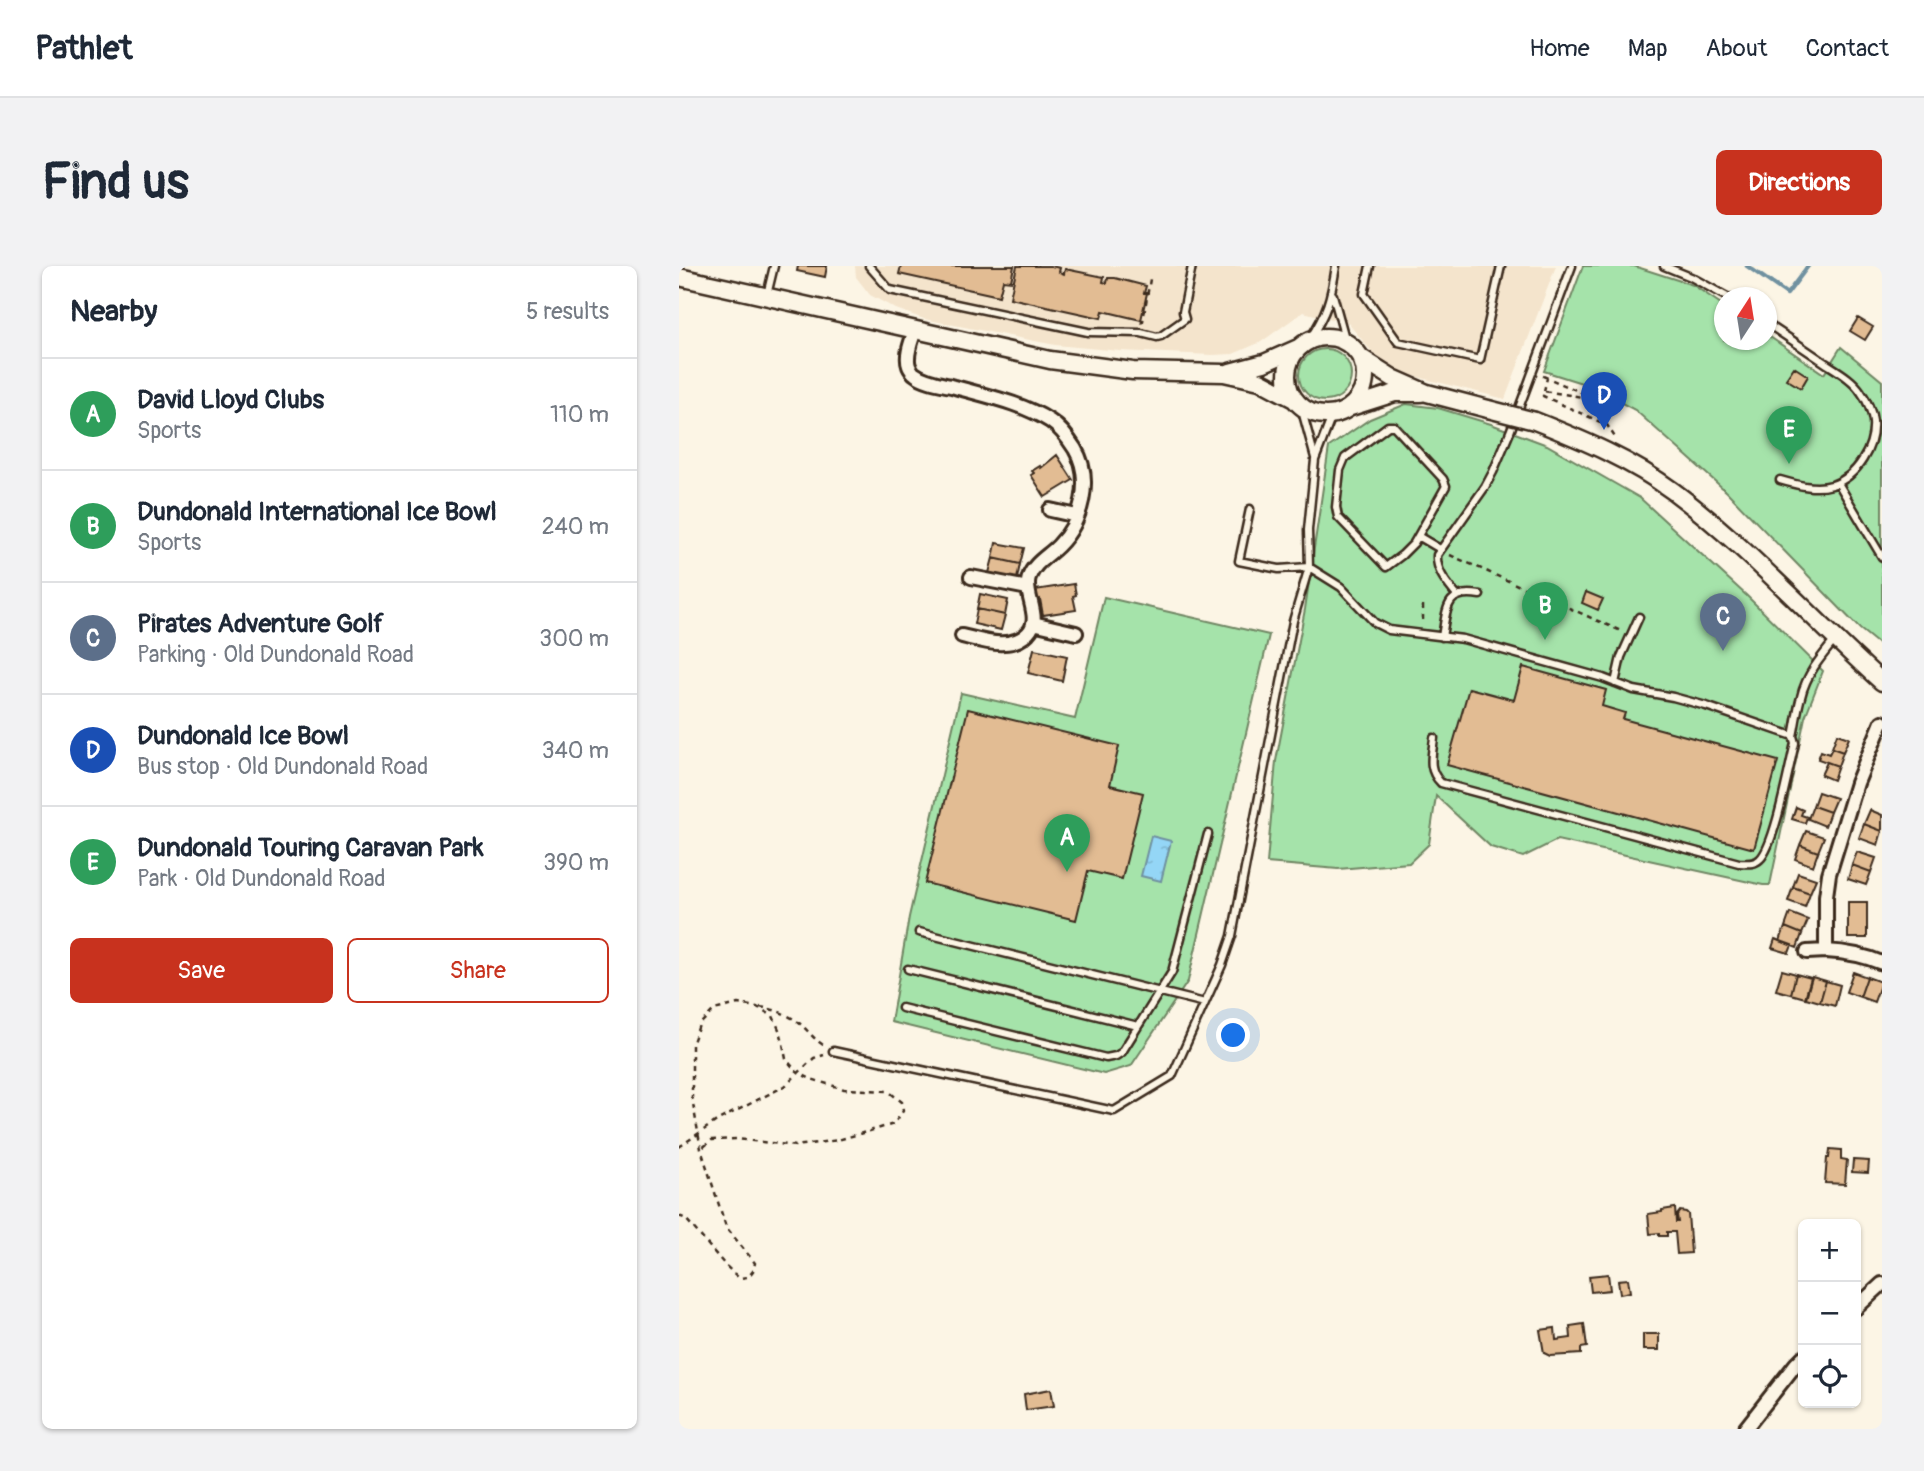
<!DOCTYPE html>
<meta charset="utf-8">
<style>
:root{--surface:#fff;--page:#f2f2f3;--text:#1f2937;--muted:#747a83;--line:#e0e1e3;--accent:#c8321e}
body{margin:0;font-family:Pangolin,sans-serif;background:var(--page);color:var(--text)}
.controls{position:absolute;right:21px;bottom:21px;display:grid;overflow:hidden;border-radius:10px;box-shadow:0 2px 5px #0004}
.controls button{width:63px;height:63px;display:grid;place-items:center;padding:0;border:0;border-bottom:2px solid var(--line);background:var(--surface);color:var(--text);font:35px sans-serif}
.compass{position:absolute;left:1035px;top:21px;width:63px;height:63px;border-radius:50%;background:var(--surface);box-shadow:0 2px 5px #0004;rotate:12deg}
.you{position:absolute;left:555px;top:770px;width:24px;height:24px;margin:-18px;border:5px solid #fff;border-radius:50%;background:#1a73e8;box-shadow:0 0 0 10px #1a73e833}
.badge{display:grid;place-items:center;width:46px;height:46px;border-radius:50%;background:var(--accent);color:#fff;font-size:23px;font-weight:700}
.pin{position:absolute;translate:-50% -58px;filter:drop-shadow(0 2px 4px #0008)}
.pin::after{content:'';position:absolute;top:37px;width:24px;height:21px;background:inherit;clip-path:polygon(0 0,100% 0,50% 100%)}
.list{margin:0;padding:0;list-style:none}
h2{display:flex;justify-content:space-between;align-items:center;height:91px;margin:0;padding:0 28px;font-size:30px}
h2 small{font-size:23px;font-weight:400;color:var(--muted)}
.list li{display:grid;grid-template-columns:46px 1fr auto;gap:21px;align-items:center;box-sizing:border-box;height:112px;padding:0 28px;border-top:2px solid var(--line)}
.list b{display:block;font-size:26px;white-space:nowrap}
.list p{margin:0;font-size:23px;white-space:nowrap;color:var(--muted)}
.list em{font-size:23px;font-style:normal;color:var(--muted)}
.actions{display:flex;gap:14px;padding:21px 28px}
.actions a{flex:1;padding:16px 0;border:2px solid var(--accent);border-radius:10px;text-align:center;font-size:24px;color:var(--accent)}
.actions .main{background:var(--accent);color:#fff}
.icon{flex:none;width:38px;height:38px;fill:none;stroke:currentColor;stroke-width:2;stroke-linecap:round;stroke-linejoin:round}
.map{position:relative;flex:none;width:1203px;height:1163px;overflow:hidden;border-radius:10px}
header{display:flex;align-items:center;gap:42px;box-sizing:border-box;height:98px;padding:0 35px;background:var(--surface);border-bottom:2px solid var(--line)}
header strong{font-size:33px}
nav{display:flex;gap:38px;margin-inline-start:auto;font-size:24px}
.intro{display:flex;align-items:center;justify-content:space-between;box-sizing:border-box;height:168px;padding:0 42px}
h1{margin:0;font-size:49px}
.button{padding:18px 32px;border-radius:10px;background:var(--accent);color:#fff;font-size:24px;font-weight:700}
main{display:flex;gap:42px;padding:0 42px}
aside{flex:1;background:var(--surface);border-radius:10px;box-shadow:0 2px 5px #0004}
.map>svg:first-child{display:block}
</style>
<header>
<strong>Pathlet</strong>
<nav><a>Home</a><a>Map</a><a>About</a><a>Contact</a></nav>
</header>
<div class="intro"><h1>Find us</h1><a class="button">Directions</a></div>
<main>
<aside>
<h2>Nearby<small>5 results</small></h2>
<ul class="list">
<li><span class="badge" style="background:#2e9e5b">A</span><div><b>David Lloyd Clubs</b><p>Sports</p></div><em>110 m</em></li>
<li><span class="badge" style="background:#2e9e5b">B</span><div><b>Dundonald International Ice Bowl</b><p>Sports</p></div><em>240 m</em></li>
<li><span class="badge" style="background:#5c6f8a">C</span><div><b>Pirates Adventure Golf</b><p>Parking · Old Dundonald Road</p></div><em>300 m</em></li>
<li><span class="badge" style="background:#1a4fb4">D</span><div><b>Dundonald Ice Bowl</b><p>Bus stop · Old Dundonald Road</p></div><em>340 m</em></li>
<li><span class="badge" style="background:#2e9e5b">E</span><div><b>Dundonald Touring Caravan Park</b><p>Park · Old Dundonald Road</p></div><em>390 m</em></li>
</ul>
<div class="actions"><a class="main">Save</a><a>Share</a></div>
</aside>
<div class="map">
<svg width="1203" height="1163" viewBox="0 0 1203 1163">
<defs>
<pattern id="water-ripples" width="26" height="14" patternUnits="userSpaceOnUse" patternTransform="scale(1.75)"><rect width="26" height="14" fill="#94d6f6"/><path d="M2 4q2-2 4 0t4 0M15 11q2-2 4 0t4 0" fill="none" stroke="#80b8d2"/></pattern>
</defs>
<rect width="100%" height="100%" fill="#fcf5e5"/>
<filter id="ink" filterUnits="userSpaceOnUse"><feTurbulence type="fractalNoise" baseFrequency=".0143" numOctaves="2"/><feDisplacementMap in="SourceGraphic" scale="14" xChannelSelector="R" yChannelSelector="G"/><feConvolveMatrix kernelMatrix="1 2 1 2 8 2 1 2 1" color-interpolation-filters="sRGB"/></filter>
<g filter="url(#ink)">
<path fill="#f4e4cc" d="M176,0H877L826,133L707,103L669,57L624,46L582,76L554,88L533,89L441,85L376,79L245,53L217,43L191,29L177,11Z"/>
<path fill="#a5e3aa" stroke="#708664" stroke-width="2" d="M904,0H955L1014,19L1045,40V74H1087L1088,69L1145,108L1162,81L1203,115V381L1181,363L1048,226L956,144L909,119L865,105Z
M620 109a26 26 0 1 1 52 0a26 26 0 1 1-52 0Z
M727,138L759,142L812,158L868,179L961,232L1068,330L1144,405L1126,451L1091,619H1084L878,574L844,591L812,581L757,530L750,578L730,597L659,603L588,597L597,495L626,343L650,181L691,153Z
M425,331L590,369L509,715L452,800L425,808L212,756L230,651L282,427L396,453Z"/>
<path fill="url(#water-ripples)" stroke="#7091a0" stroke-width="2" d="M472,570L492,575L482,615L462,610Z"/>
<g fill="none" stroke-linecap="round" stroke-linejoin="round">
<path stroke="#7091a0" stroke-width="4.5" d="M1068,0L1108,28L1129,0"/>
</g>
<path fill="#e2bc93" stroke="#3b2a1e" stroke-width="2" d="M119,0H148L146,11L118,5Z
M222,0H335L332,15L324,14L320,30L220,8Z
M338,0H372L381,2L380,6L385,8L386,3L425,11L424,16L428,17L429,12H436L467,20L465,27H468L462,54L424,45L422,52L331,32Z
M1179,52L1194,61L1186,74L1171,65Z
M1115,101L1129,110L1122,122L1107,113Z
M378,189L394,214L366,231L352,209L355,207L353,205L361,200L362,202Z
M317,277L345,282L341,298L314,292Z
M314,292L341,298L338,313L310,307Z
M395,318L397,329L394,330L397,344L364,349L361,333L358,334L356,324Z
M907,326L924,333L919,344L903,337Z
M301,328L329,334L326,349L298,343Z
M298,343L326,349L322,364L295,358Z
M355,383L388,390L383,415L349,407Z
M844,401L927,424L923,440L946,447L944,453L1099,495L1075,583L768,499L790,422L835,434Z
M289,443L440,480L431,519L464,527L443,613L409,605L397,654L246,617Z
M1158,468L1170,472L1164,486L1153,482Z
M1153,482L1164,486L1159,500L1139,493L1142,485L1150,488Z
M1148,496L1159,500L1154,514L1142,509Z
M1139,526L1157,532L1151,546L1134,540Z
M1134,540L1151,546L1146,560L1129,553Z
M1117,541L1124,544L1122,549L1128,551L1126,557L1113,553Z
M1191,544L1203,549V565L1185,558Z
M1185,558L1203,565L1199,579L1180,572Z
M1127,565L1145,571L1139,586L1121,579Z
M1121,579L1139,586L1134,600L1116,593Z
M1178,586L1197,592L1192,606L1173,599Z
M1173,599L1192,606L1187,619L1169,613Z
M1119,607L1137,613L1131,627L1114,621Z
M1114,621L1131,627L1126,641L1109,635Z
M1169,636H1188V672H1169Z
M1111,647L1129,654L1123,668L1106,661Z
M1106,661L1123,668L1118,682L1101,675Z
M1096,673L1113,679L1110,687L1093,682Z
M1103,704L1117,708L1112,728L1097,724Z
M1174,706L1188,711L1181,731L1167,726Z
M1117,708L1132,712L1126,732L1112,728Z
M1133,711L1147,715L1141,736L1127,732Z
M1188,711L1202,716L1195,736L1181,731Z
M1147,715L1161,719L1156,740L1141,736Z
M1151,883L1162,884V893L1168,894L1166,918L1146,917L1148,892H1150Z
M1174,894L1190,895L1189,907L1173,906Z
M996,942L997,956H999L998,949L1001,945L1007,946L1009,948L1012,987L998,988L996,966H988V970H980V967L971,968L969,948L983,946V944Z
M929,1008L931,1024L912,1026L910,1010Z
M949,1013L951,1026L941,1028L939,1014Z
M905,1058L908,1081L902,1082V1088L871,1090L865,1087L861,1064L876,1062L877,1074L892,1072L891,1060Z
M964,1068H980V1084H964Z
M372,1123L375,1140L347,1144L345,1128Z"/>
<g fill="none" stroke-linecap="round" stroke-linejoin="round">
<defs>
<path id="lane" d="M190,0L211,24L409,66L462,67L478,71L482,70L506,53L504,46L513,0
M691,0L685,28L719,76L801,94L822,0
M985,0L1012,11L1050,32
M88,29L95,0
M654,29L667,76
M1087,57C1107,70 1126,83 1145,96C1157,104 1174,113 1182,126C1188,134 1193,146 1194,155C1196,181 1178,211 1153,219C1136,224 1118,219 1101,214
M630,74C648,47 652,32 657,0
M622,141L636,192
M709,160H715L764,213L767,220L735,277L723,289L707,301L659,251L657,241L661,204L666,192Z
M1159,217L1203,291
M571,243L560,295L600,303L630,301L662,321L696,357L710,364L784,373L924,412L955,424L994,431L1027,440L1114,470C1117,457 1118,444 1122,431C1127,409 1141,392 1156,374
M739,270L761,283
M778,330C768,317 757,306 758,289L806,221L814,206L831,166L893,0
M763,371C768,343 766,323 801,329
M936,417L942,391L960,351
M755,472C753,490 748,503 762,517L1060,597C1067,597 1075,599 1081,593C1096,579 1110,501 1116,477L1114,470
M240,666L526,737
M229,703L459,760
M223,742L427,792L437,790L443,786L493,706L529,568
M154,785L435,845L493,810L543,699L553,670L614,355L630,301L629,264L636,194L653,150"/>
<path id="street" d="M236,64C233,74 226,89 230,100C230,101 234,107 236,108C246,116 264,118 276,121C308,130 343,137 371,155C382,162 389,172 396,183C414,213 403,256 379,280C369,290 355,297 350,311C344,328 364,352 349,367C332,385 304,375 283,370
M371,244L398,250
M292,311L349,322
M354,357L397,367
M1203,456L1178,517L1150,608L1147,630V685C1168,686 1184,689 1203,697
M1128,686L1147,685
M1177,1042L1203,1018
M1066,1163L1117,1098L1124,1091"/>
<path id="secondary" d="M0,11L371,94L454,105L545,107L581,115L615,133
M608 110a39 39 0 1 1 78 0a39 39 0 1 1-78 0Z
M681,91L714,112L748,127L809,143
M551,106L585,97L619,82
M672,141L716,127H742
M856,155C904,174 952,194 994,225C1069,281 1133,353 1203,416"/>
</defs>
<use href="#lane" stroke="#3b2a1e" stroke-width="11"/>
<use href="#street" stroke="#3b2a1e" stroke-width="18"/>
<use href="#secondary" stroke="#3b2a1e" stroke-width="21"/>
<path stroke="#3b2a1e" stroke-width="2.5" stroke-dasharray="5 5" stroke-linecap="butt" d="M462,57L464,55L471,13
M864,110L904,127L903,131L865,125L864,130L928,159L937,173
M865,125L868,112
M771,289L944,366
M744,339V359
M81,741C95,743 108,748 119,756C129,764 135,774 146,780
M0,881L39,854L106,820L135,792L145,789
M0,950L7,953L46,999L60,1012L69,1011L74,1005L76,997L47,961L22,883L13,832V779L20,759L35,744L59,738L78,741L94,750L102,768L107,793L118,806L132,813L165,823L209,825L223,836L224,845L215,858L159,874L117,880L58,873L33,874L22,883"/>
<use href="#lane" stroke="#fcf5e5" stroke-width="6"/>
<use href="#street" stroke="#fcf5e5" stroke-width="12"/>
<use href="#secondary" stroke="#fcf5e5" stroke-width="16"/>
<defs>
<path id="secondary-bridge" d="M809,143L856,155"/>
</defs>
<use href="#secondary-bridge" stroke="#3b2a1e" stroke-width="21" stroke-linecap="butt"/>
<use href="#secondary-bridge" stroke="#fcf5e5" stroke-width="16"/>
</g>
</g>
</svg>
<div class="controls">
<button>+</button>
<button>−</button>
<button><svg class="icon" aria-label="locate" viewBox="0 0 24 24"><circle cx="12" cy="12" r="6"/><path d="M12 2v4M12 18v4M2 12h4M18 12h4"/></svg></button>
</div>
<svg class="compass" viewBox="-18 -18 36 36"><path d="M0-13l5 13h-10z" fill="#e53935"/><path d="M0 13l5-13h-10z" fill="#747a83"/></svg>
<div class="you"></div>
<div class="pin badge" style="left:388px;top:606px;background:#2e9e5b">A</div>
<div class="pin badge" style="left:866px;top:374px;background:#2e9e5b">B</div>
<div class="pin badge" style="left:1044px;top:385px;background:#5c6f8a">C</div>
<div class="pin badge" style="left:925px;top:164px;background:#1a4fb4">D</div>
<div class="pin badge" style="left:1110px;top:198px;background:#2e9e5b">E</div>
</div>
</main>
